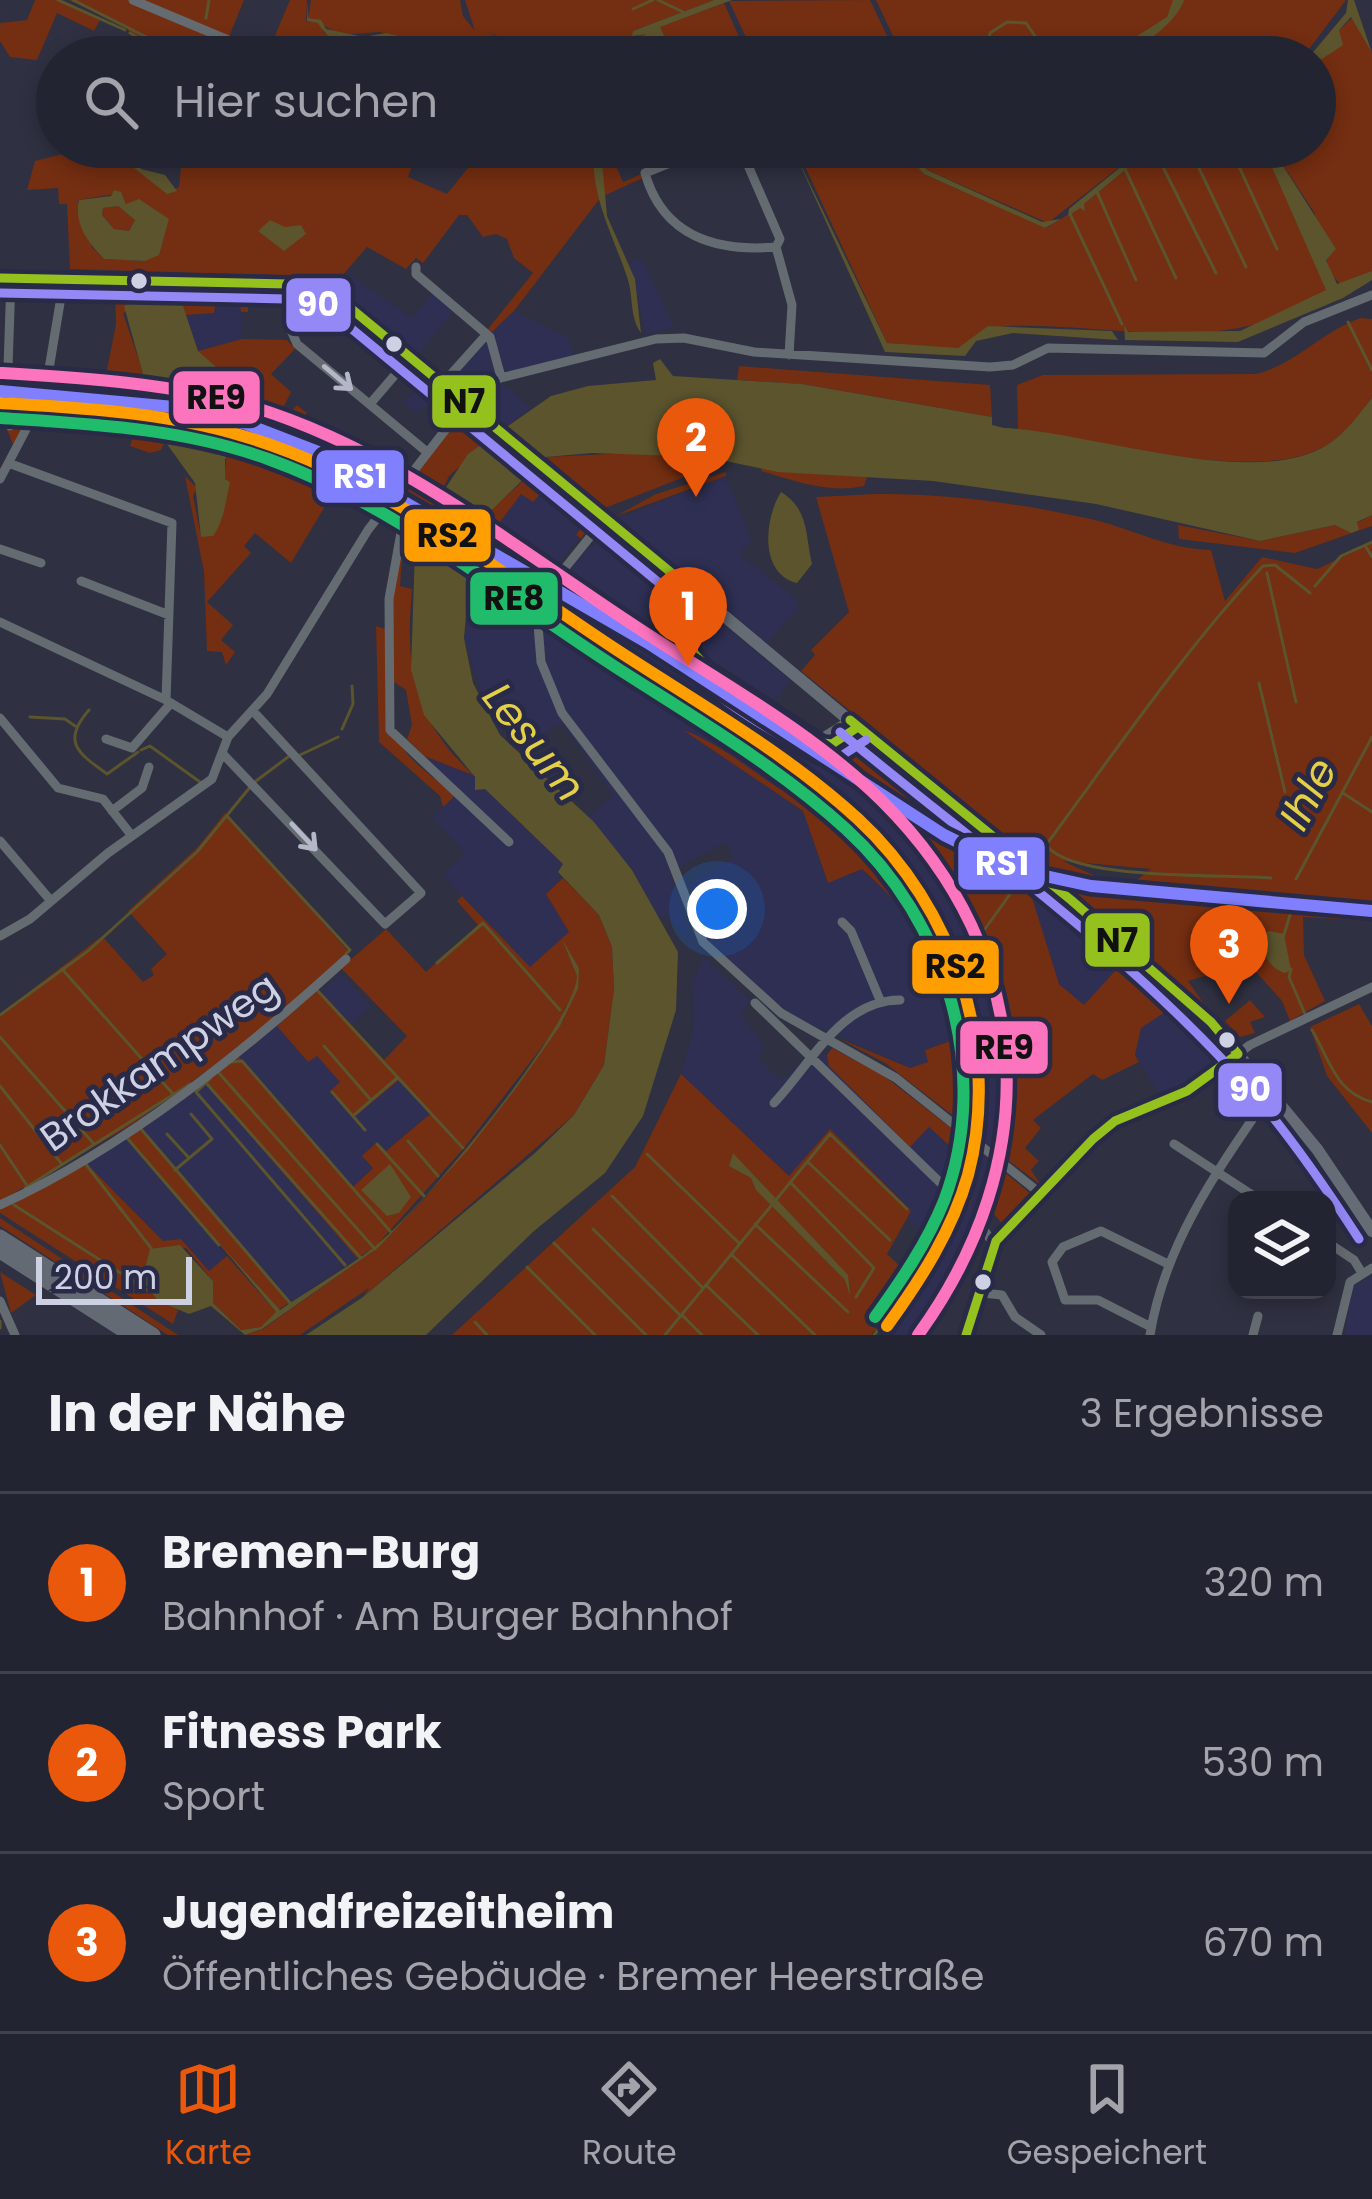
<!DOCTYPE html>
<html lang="de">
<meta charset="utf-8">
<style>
:root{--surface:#232431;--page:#2b2c39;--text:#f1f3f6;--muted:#a3a4ab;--line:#40414d;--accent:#ea580c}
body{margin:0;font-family:Poppins,sans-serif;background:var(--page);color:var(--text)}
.controls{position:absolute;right:36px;bottom:36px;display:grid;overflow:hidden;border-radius:24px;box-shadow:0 6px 18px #0003}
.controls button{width:108px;height:108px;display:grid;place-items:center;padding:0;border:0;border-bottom:3px solid var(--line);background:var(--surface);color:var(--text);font:60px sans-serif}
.scale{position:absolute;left:36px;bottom:30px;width:156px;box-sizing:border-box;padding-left:12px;border:6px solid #ced0e4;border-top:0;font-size:33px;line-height:42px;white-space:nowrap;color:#ced0e4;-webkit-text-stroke:9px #282a48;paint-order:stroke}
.you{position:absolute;left:717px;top:909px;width:42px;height:42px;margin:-30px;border:9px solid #fff;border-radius:50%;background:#1a73e8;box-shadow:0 0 0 18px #1a73e833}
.badge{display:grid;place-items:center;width:78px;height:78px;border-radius:50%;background:var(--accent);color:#fff;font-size:39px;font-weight:700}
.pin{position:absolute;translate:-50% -99px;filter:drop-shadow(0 3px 6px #0008)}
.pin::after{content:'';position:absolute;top:63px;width:42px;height:36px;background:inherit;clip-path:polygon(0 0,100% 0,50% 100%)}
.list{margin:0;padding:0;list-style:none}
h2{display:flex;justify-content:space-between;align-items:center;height:156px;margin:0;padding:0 48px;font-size:51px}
h2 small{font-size:39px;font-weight:400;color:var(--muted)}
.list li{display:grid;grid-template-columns:78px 1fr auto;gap:36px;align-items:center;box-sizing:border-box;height:180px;padding:0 48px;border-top:3px solid var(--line)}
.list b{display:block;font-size:45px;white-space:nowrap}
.list p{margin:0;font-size:39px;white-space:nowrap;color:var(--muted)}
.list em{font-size:39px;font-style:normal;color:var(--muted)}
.icon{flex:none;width:66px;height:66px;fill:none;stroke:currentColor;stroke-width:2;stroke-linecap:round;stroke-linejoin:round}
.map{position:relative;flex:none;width:1372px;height:1335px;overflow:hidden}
.search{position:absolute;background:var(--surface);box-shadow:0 6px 18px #0003;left:36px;right:36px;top:36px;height:132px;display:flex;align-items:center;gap:30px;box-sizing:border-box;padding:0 42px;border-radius:66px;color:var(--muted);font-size:45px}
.sheet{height:696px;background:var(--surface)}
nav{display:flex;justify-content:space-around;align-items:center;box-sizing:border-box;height:168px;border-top:3px solid var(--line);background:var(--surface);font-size:33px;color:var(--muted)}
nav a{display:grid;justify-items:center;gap:6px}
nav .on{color:var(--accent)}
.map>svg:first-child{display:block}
</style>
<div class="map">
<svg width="1372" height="1335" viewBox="0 0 1372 1335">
<rect width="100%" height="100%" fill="#2f3041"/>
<path fill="#2e2f52" d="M641,258L674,327L646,335L630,264Z
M349,274L411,318L434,292L454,310L419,353L339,288Z
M215,302H241L242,339L198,351L186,315L214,313Z
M514,311L568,338L575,356L510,372L502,383L531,408L507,426L448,377Z
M428,374L460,404L446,423L433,411L440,403L434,397L417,413L404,403Z
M55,386L186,402L273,426L326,447L435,509L429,517L281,440L208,417L51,399Z
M726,476L751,540L739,554L797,600V609L767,643L619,518Z
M552,481L595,520L545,579L533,622H543L553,588L607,529L791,681L774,700L715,662L708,671L983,849L1084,879L1300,896L1372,905V913L1139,895L1053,882L1050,904L1121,965L1084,1006L1059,984L1025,875L969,855L883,811L947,890L985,970L1000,1094L999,1145L979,1219L931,1305L907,1335H890L932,1279L961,1226L934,1265L922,1256L929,1246L908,1218L911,1210L829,1130L790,1177L681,1074L694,1026L693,984L703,956L751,1001L740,1014L764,1045L758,1058L781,1081L813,1050L827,1055L910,1146L929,1126L970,1164L967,1205L983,1153V1120L975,1032L964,990L937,937L877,862L823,816L687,732L803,811L828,883L861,869L896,899L941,973L956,985L970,1034L925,1050L929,1062L910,1068L798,1019L739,973L701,927L689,884L733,858L725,842L670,872L691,940L667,917L657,916L632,870L589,817L613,795L562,723L518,747L487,709L464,639L478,550L473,546L477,535L487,541L521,493Z
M423,756L473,775L564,864L558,872L563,878L547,894L570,932L530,968L443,875L466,853L432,818L458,792Z
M341,974L371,1006L351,1025L321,992Z
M1163,996L1225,1055L1161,1097L1135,1055L1141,1027L1164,1011L1157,1004Z
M277,1026L307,1062L317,1055L340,1082L354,1117L398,1079L430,1114L385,1151L377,1142L363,1155L373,1168L353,1188L239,1057Z
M1236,1071L1252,1082L1240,1100L1217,1080Z
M204,1082L357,1258L291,1302L139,1126Z
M123,1135L227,1256L209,1272L181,1239L164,1242L86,1163Z
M1372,1276V1335H1345L1352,1287Z"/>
<path fill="#742e11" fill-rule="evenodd" d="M35,0H57L100,20L94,31L57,13L37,60L10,57L0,41V23L27,20Z
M69,0H244L227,42L258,57H170L131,35L125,25Z
M290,0H307L306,21L319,23L324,33C368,43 414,36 456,57H266Z
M311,0H460L463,16L475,31L465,0H714L633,31L647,33L630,42V57H555L484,31L544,57H512L482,47L466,53L379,32L342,35L308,18Z
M870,0L897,57H791L785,50L787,57H755L729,1Z
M876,0H1346L1303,57H903Z
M724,3L748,57H674L659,27Z
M1353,17L1372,53V271L1341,285L1330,273L1314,212L1271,147H1315V59L1327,56L1339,30Z
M61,147H106L104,151L155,180L167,193L179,187L183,147H418L408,177L447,194L480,153L473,147H594L591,166L599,161L600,147H608L623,182L644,173L645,177L601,197L514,311L492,332L488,329L533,273L514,258L507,239L496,234L483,237L467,215H459L423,263L416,258L406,269L367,247L335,284L311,276L70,269L67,204H59L58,188L27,190L35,161L63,154ZM121,193L126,204L155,209L145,261L104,259L92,247L78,200Z
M796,147H899L924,174L1046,228L1080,207L1085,210L1083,205L1153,147H1263L1327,290C1234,360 1116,323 1011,326C987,327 980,338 961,347C945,355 905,344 887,343Z
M908,147H1145L1048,223L927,170Z
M118,206L135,220L129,231L114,229L102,215L103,208Z
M115,290L248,293V312H241L240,302H216L214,313L186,315L175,299L123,313L150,393L195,399L206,359L198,351L242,339L287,340L295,349L271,374L291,392L279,416L285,418L297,405L307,413L296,427L400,480L397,484C305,429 208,405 103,390L116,324Z
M1361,318L1372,319V398C1359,415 1346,433 1327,445C1263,486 1092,440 1018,429L1017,385L1043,375L1255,374C1294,366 1322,331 1361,318Z
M739,366L990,385L992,417L802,384L737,380Z
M0,395L37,398L14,447L0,412Z
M141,408C232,420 309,449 390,493L383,504L342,478L291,563L255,533L244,546L251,553L207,602L233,625L221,640L235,652L226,665L222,652L207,651L204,572L185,476L197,488L193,496L201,536L222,514L229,483L224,479L228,442L201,422L175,419L161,450L150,453L130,446Z
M467,410L496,434L449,476L435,507L403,488Z
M630,453L728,460L605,508L546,457Z
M762,466L867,477L864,486C828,494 795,481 761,471Z
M537,467L594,517L581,539L576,535L586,521L543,491L533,502L521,494L486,541L477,535L491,511Z
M726,472V476L616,516L656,494Z
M875,494C947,493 1025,504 1095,520C1135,530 1168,549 1211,550L1225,601L1262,557L1317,569L1372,543V905L1133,883L1151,869L1063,861L1108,882L1050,873L801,671L815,655L811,650L849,612L816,497Z
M1372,515V526L1295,553L1179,539L1178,525L1260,541L1335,525L1345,529Z
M404,528L400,586L412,589C405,670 413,717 473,775L424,756L407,739L412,725L406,690L385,676C385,743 405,756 456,795L443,807L440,796L379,742L376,626L385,629Z
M683,730C717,742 748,768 777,787C918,878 984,967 983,1139L885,1063L838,1038L910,1068L928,1062L925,1050L970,1034C954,971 912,913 862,869L828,883L803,811Z
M852,736L858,737L1009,860L983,849L824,747Z
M883,810L969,855L1025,875L1059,984L1084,1005L1116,970L1165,1012L1141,1028L1135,1055L1139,1062L1102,1080L1093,1074L1033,1120L1041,1128L1025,1148L1039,1161L1031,1170L1041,1185L997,1152C1002,1125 1000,1096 998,1068C992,958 959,892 881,815Z
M225,813L349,952L243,1045L131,1125L0,1201V1014L102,936L143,982L154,975L151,969L167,954L128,911L198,847Z
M563,878L599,915L612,947L614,989L604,1065L574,1115L363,1297L369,1288L300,1335H245L263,1329L373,1251L425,1198L517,1087L564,1019L567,1003L559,1025L464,1148L375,1247L357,1258L204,1082L239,1057L353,1187L373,1168L362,1156L377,1142L386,1151L430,1114L399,1080L354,1117L330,1091L340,1082L317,1056L308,1062L277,1026L317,988L384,1060L407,1036L341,968L386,929L426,972L478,925L457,901L462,896L530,967L569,932L546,894Z
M1065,885L1370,913L1372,921L1303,917L1304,955L1325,1001L1290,1021L1282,1001L1248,963L1188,981L1206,1007Z
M1049,892L1154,990L1141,985L1050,904Z
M1250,1000L1265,1017L1250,1022L1255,1033L1240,1037L1225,1021Z
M1359,1004L1372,1026V1133L1327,1076L1310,1027Z
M832,1048L883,1075L983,1153L969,1209L970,1164L929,1127L910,1147L829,1066L827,1055Z
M681,1074L789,1176L830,1129L911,1211L887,1254L916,1281L871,1335H452L635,1167Z
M139,1126L273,1284L291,1302L277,1310L123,1135Z
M86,1163L163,1241L181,1239L209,1271L227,1256L277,1313L261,1327L241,1330L213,1303V1281L186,1248L153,1249L144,1286L178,1310L173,1324L0,1213V1207Z
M995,1164L1031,1194L1002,1224L985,1202Z
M0,1218L178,1335H168L0,1226Z
M0,1272L36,1295L11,1313Z"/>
<path fill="#5b542d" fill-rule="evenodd" d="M307,0L308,18L321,20L326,29L364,37L386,33L466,53L481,47L512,57C467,57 431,49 388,38C364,32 335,55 318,23L307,21Z
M714,0H732L660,27L674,57H663L655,40L630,57V42L646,34L632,36L633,31Z
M1173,0H1184C1176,25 1131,57 1104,57L1167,17Z
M1348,0H1354L1372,53L1351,17L1339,30L1343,45L1322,59L1309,57L1346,13Z
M106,147H136L141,169L165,175L177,191L167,194L129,164H114Z
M594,147L601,150L607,216L635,279L641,333C629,316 634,297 627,277C612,232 590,196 594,147Z
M792,147L887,343L958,348L988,326L1112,331L1118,340L1013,333L976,341L965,356L885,352Z
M899,147H908L927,170L1042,222L1061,219L1045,228L924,174Z
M1145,147H1153L1084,204L1085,211L1080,208L1068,216L1069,209Z
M1263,147H1271L1336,249L1326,260L1337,284L1372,271V280L1343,298L1238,342L1125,340L1124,325L1128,332L1240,331L1326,290Z
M114,190L121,192L126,204L139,199L169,219L159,255L145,261L104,259C87,241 74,225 79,200L111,196ZM118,206L135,220L129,231L114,229L102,215L103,208Z
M270,220L285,227L301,225L306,234L284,251L258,231Z
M175,299L182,303L198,351L224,374L227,387C208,405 157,401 141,384L143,374L124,306L137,300Z
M660,359L673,376L802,384L992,417V425L1004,428C1089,431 1253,491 1327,445C1346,433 1358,415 1372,398V515L1357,522L1359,530L1351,533L1335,525L1260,541L1096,504L933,481L778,472L706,457L592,453L546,457L491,511L472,549L464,638L473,683L500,735L594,822L632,870L678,952L676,1010L643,1116L605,1173L534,1231L426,1335H306L363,1297L535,1153L574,1115L604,1065L614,989L612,947L599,915L558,872L563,864L485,789L475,790V777L424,715L411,670L415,549L427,516L468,454L551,396L588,386L656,380L653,363Z
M180,418L202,422L207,430L231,431L234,438L227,444L232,451L225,459V479L230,482C226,500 224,521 213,536L201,537L195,483L164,440Z
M781,492C810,510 805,536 812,564L797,583C758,573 765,517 781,492Z
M1270,931L1284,934L1291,970L1285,973C1269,969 1259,949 1262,933Z
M562,939L579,968L578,989L560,1026L517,1087L468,1150L379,1247L262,1329L245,1335L211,1306L189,1314L158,1301L142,1280L150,1249L180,1245L213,1281V1303L241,1330L261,1327L276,1312L219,1243L280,1310C310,1289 344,1270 373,1248C419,1213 575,1025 577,976Z
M733,1153L848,1275L850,1296L845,1280L756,1190L751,1178L729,1166Z
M390,1164L411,1197L399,1213L387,1216L361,1190Z"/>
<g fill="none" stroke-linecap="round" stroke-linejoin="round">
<path stroke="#5b542d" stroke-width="3" d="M58,0L125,30
M73,0L186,57
M658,0L683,12
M633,9L653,0
M206,18L209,0
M130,33L173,57
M328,57L331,35
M986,57L990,33L1007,22L1026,23L1037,39
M994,57L1037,39L1046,57
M1153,147L1216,273
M1189,147L1246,267
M1230,147L1277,249
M1125,169L1176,278
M1097,192L1136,280
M1070,214L1122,324
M1348,322L1372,370
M1366,547L1372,557
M1267,573L1296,702
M1315,586L1341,556L1372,542
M1259,683L1285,792
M89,710C60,743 80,754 107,774L138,752
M30,717L65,719L75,726
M342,729L353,704L352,686
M141,750L150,746L200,782
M300,755L338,737
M256,781L288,757
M1343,793L1372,812
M227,816L350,950L346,954
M1047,846C1075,881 1222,874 1271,878
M1037,857C1108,762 1183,651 1263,566L1275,565L1310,593
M1296,879L1372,737
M1283,938L1293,905
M437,963L483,923L560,1010
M62,969L174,1095
M1291,969L1289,977L1305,1014
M316,989L463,1148
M0,1015L88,951L197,852L251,786
M1312,1030C1330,1060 1335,1092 1372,1102
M0,1037L94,1144
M324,1046L371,1100
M232,1062L242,1061L390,1231
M219,1073L375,1249
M210,1079L196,1092L345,1265
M207,1084L360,1257
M0,1086L61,1163
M332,1092L365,1130
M353,1116L397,1078
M141,1129L291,1304
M167,1134L189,1158
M127,1138L219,1245
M408,1141L438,1176
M377,1144L424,1196
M0,1145L26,1184
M1005,1146C1006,1130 1010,1114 1012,1098C1017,1045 997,985 980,936L1023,876
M647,1154L738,1242
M84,1162L151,1248
M809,1163L890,1240
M175,1170L212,1139L191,1114
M790,1182L874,1268L856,1297
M25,1188L190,1084
M612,1196L703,1288
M14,1205L147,1290
M755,1224L848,1312
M593,1229L681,1316
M554,1243L646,1335
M731,1254L815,1335
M527,1267L595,1335
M707,1286L758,1335
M682,1315L702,1335
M0,1321V1328
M475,1322L487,1335
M665,1335L830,1134L907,1209
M874,1335L902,1300"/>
<path stroke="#656c71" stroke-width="9" d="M133,0L259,53
M710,147L645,173C663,237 717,252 776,247
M740,147L780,239L776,247L792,305L789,355
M416,267V274L490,337L501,377
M288,284L290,328L297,344L427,452
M0,370L8,367L11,279
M444,382L487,334
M370,404L412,355
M0,406L10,426
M11,464L172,523L166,700
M0,479L45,393L64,279
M388,503L402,527L389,599L390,730L509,842
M606,517L545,593L538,625L541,662L562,713L668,852L703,942L781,1013L896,1078L1041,1194
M0,549L41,563
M81,581L169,615
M714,608L691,637L694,653L708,669L823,743L832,744L858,727
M0,622L166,700L228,737
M0,718L58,788L103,799L132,836
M106,739L132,748L171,703
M820,739L850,720
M222,753L385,924L421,893L253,711
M112,811L142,788L149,767
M0,841L51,901
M842,922L851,931L880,1000
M0,936L30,919L108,853L212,779L228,737L267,694L368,530L446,429L493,380L656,339L684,338L754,352L990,367L1013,365L1048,348L1264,353L1304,322L1372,295
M755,1003L954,1196L966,1194L962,1185L944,1186
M774,1103C811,1064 841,1000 900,1000
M1174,1144L1260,1200
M0,1205C125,1148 245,1051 346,959
M979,1222L994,1245
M1327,1242L1354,1260L1362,1273
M982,1293L1002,1295L1015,1317L1041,1335
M0,1301L15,1335
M1151,1327L1098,1300H1065L1052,1262L1063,1247L1101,1231L1168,1264
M966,1335L996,1241L1103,1129L1187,1091L1250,1045L1372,987
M1150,1335C1165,1242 1219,1168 1271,1092
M1253,1335L1258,1316
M1337,1335L1350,1282L1372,1268"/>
<path stroke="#666c76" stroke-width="12" d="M0,278L302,285L349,303L1211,1022L1317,1149L1372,1231"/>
<path stroke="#646a73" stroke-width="15" d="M0,1237L153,1335
M0,1251L131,1335"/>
<defs>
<path id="bus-1" d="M0,278L288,284L331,292L714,608
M714,608L691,637L694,653L708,669L823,743L832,744L858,727
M850,720L1071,900L1211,1022L1238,1054
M966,1335L996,1241L1093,1139L1115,1121L1187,1091L1238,1054"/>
<path id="bus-2" d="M0,293L286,299L324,306L704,620
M702,599L676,637C684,687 775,733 819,757L838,758L866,740
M840,732C980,848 1132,955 1252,1092C1292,1138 1326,1188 1359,1239"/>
</defs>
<use href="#bus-1" stroke="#282a48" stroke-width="18"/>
<use href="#bus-2" stroke="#282a48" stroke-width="18"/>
<use href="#bus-1" stroke="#95c11f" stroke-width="9"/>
<use href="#bus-2" stroke="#9488f6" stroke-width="9"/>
<defs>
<path id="rail-1" d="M0,391L174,407L246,424L316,451L648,643L944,835L1013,869L1091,886L1372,911"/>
<path id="rail-2" d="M0,403C81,408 164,412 243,436C383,477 499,573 620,652C701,705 786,753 858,819C953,907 1002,1047 968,1175C952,1231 921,1279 887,1326"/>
<path id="rail-3" d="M1,373C85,378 171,383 253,407C396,451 514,547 638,628C720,682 811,731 882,801C1038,956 1045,1160 918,1335"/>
<path id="rail-4" d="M0,418C90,424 182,428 268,459C396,505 503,595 617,668C695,718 777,766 846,829C946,920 993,1071 944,1201C927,1243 901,1281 875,1317"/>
</defs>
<use href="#rail-1" stroke="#282a48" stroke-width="21"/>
<use href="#rail-2" stroke="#282a48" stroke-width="21"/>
<use href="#rail-3" stroke="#282a48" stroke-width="21"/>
<use href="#rail-4" stroke="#282a48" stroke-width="21"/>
<use href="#rail-1" stroke="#8080ff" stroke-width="12"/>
<use href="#rail-2" stroke="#ff9e00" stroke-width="12"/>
<use href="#rail-3" stroke="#fc73be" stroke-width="12"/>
<use href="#rail-4" stroke="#20bc6c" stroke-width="12"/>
</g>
<defs><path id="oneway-shaft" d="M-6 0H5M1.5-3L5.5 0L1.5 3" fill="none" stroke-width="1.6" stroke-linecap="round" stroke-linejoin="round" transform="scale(3)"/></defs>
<g stroke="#b4b7c7">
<use href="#oneway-shaft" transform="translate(338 378) rotate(40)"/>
<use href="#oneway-shaft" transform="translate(304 837) rotate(47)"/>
</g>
<g fill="#ced0e4" stroke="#282a48" stroke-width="4.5">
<circle cx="139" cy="281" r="10"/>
<circle cx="394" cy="344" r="10"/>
<circle cx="1227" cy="1040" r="10"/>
<circle cx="983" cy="1282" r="10"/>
</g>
<g text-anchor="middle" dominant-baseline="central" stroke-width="10" stroke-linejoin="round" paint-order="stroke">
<g font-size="39" fill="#ced0e4" stroke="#282a48">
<text transform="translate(159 1062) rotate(-35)">Brokkampweg</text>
</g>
<g font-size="42" font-style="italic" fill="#e4d046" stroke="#282a48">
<text transform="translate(534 742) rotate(52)">Lesum</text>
<text transform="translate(1308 794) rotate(-62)">Ihle</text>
</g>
</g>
<g stroke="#282a48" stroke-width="4.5">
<rect x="284" y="276" width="69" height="58" rx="12" fill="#9488f6"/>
<rect x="171" y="369" width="91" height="57" rx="12" fill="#fc73be"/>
<rect x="430" y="373" width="68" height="57" rx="12" fill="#95c11f"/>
<rect x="314" y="448" width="92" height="57" rx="12" fill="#8080ff"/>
<rect x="402" y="507" width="91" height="57" rx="12" fill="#ff9e00"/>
<rect x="468" y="570" width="92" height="57" rx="12" fill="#20bc6c"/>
<rect x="956" y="835" width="91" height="57" rx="12" fill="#8080ff"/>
<rect x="1083" y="911" width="69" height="58" rx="12" fill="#95c11f"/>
<rect x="910" y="938" width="91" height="58" rx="12" fill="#ff9e00"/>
<rect x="958" y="1019" width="92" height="57" rx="12" fill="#fc73be"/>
<rect x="1216" y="1061" width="68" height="58" rx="12" fill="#9488f6"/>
</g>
<g font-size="33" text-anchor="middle" font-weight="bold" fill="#fff">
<text x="318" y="316">90</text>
<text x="360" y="488">RS1</text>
<text x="1002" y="875">RS1</text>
<text x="1250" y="1101">90</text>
</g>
<g font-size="33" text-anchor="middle" font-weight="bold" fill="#111">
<text x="216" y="409">RE9</text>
<text x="464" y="413">N7</text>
<text x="447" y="547">RS2</text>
<text x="514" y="610">RE8</text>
<text x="1117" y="952">N7</text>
<text x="955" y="978">RS2</text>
<text x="1004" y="1059">RE9</text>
</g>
</svg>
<div class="controls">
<button><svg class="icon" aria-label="layers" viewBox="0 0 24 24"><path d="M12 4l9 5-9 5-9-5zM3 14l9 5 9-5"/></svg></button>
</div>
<div class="scale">200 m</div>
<div class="you"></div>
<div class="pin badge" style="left:688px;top:666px">1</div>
<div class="pin badge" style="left:696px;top:497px">2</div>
<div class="pin badge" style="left:1229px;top:1004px">3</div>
<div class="search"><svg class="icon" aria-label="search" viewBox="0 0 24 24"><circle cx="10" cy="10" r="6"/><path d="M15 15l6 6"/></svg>Hier suchen</div>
</div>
<section class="sheet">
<h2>In der Nähe<small>3 Ergebnisse</small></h2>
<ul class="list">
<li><span class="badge">1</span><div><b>Bremen-Burg</b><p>Bahnhof · Am Burger Bahnhof</p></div><em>320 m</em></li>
<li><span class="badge">2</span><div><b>Fitness Park</b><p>Sport</p></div><em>530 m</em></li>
<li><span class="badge">3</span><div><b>Jugendfreizeitheim</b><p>Öffentliches Gebäude · Bremer Heerstraße</p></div><em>670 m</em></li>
</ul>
</section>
<nav>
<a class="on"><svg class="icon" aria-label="map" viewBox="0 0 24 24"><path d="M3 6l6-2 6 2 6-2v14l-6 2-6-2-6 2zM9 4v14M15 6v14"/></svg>Karte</a>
<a><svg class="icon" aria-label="directions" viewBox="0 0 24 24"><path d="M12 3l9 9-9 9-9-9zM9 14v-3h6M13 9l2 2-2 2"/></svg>Route</a>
<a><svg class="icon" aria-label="saved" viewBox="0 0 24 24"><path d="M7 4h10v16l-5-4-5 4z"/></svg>Gespeichert</a>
</nav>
